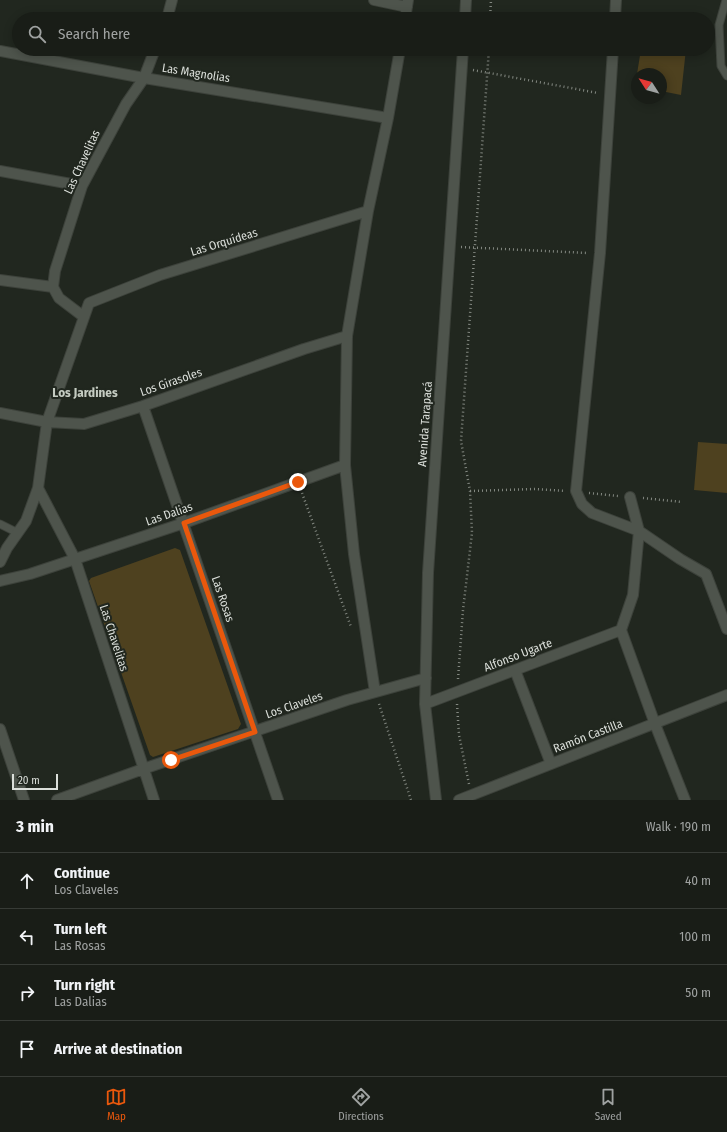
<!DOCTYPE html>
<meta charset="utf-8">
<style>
:root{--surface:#191d17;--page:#262a24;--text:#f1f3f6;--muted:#9fa2a1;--line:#373b36;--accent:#ea580c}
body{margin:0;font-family:"Fira Sans Condensed",sans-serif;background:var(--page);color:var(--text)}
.compass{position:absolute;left:631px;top:68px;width:36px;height:36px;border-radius:50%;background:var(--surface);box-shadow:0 2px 10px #0003;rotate:306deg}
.scale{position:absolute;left:12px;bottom:10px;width:46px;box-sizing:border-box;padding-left:4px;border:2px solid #dbdfda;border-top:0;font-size:11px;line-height:14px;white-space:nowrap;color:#dbdfda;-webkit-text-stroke:3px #21271f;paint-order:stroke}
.stop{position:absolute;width:12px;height:12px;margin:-9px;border:3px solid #ea580c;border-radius:50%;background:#fff}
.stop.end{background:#ea580c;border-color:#fff;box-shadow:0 1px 4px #0008}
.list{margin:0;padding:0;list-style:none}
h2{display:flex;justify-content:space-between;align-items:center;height:52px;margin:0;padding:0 16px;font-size:17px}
h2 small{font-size:13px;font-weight:400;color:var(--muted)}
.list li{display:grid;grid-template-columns:26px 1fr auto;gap:12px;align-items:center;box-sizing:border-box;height:56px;padding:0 16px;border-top:1px solid var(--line)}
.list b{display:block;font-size:15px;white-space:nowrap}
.list p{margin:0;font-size:13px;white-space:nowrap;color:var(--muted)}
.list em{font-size:13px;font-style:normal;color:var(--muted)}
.icon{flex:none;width:22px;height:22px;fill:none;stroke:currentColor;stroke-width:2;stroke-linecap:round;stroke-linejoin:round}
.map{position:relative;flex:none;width:727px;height:800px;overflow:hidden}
.search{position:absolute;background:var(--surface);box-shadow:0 2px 10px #0003;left:12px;right:12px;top:12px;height:44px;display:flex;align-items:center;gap:10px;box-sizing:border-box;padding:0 14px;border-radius:22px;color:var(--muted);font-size:15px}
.sheet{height:276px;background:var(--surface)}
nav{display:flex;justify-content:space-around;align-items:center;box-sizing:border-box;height:56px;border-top:1px solid var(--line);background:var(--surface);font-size:11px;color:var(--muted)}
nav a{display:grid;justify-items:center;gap:2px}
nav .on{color:var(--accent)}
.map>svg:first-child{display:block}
</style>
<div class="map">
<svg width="727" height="800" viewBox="0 0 727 800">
<rect width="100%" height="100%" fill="#21271f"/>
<path fill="#4e411f" d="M641,49H686L681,95L661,91V74H637Z
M698,442L727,444V493L694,490Z
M175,548L180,550L241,724L238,729L153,757L150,755L89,581L91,578Z"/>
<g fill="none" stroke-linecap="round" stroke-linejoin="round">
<defs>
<path id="service" d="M726,0L719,25L721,66L727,76
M0,524L18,533"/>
<path id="minor" d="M374,0L407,7
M167,19L172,0
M405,19L408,0
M465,19L466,0
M615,19L616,0
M613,49L600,253L576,491L582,504L592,513L639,531L680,559L706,574L727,629
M0,51L144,78L388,118
M0,171L82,186
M0,280L53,287L59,298L84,317
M53,287L55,271L82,186L126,104L144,78L155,49
M143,406L278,800
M0,413L47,422L84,424L143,406L304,349L347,336
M38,488L75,559L154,800
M0,562L7,548L26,521L38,488L47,422L89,303L160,275L368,211
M0,581L30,574L184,523L345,465
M621,630L655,724L685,800
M621,630L633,595L639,531L630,497
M515,670L551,764
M375,692L354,554L345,465L347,336L368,211L388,118L400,49
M425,704L621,630
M0,729L24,800
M57,800L143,769L347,700L426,678
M436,800L425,704L428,573L463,49
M459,800L727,695"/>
</defs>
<use href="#service" stroke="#3d423b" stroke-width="9"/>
<use href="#minor" stroke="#3d423b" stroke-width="12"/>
<path stroke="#838881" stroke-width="2.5" stroke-dasharray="1 3" stroke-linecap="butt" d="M490,19L491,0
M473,70L598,93
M461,247L588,253
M470,491L535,489L565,491
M302,493L351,627
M589,493L618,496
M643,498L682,502
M458,679L463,610L472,533L470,491L461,441L489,49
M379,704L411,800
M457,704L459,735L469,784"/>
<use href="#service" stroke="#4e544c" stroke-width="7"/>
<use href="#minor" stroke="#4e544c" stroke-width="10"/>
</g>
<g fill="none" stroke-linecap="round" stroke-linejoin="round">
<path stroke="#ea580c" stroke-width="5" d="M171,760L255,732L184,523L298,482"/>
</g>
<g text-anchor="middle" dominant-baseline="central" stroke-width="4" stroke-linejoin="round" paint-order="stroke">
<g font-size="12" fill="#dbdfda" stroke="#21271f">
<text transform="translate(196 73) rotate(9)">Las Magnolias</text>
<text transform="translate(82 162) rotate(-65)">Las Chavelitas</text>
<text transform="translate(224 242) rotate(-17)">Las Orquídeas</text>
<text transform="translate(171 382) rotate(-19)">Los Girasoles</text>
<text transform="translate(425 424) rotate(-86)">Avenida Tarapacá</text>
<text transform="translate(169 514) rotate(-19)">Las Dalias</text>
<text transform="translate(223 599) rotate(71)">Las Rosas</text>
<text transform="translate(114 638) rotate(72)">Las Chavelitas</text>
<text transform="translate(518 655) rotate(-21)">Alfonso Ugarte</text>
<text transform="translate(294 705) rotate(-19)">Los Claveles</text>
<text transform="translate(588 736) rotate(-21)">Ramón Castilla</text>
</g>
<g font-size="13" font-weight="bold" fill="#c5ccc2" stroke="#21271f">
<text x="85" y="392">Los Jardines</text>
</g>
</g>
</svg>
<svg class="compass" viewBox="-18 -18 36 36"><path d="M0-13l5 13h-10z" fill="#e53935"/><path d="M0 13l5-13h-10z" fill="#9fa2a1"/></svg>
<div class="scale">20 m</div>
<div class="stop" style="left:171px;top:760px"></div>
<div class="stop end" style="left:298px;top:482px"></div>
<div class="search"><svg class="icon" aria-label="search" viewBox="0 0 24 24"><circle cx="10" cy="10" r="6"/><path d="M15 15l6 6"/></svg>Search here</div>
</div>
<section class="sheet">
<h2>3 min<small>Walk · 190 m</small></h2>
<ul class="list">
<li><svg class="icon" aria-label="ahead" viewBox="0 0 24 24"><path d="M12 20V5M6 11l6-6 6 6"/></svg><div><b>Continue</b><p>Los Claveles</p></div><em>40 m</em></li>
<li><svg class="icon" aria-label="left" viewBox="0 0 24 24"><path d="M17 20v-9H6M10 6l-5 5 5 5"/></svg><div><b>Turn left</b><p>Las Rosas</p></div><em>100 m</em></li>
<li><svg class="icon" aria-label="right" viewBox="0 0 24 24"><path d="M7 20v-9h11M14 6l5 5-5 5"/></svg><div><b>Turn right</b><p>Las Dalias</p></div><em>50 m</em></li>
<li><svg class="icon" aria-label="arrive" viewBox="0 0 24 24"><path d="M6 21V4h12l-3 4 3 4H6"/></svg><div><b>Arrive at destination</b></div></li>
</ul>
</section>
<nav>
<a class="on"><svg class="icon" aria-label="map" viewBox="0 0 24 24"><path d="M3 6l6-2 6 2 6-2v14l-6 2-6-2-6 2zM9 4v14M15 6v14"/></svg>Map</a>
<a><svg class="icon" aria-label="directions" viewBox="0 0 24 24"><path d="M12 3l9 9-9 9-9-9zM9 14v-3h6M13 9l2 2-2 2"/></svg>Directions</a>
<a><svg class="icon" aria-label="saved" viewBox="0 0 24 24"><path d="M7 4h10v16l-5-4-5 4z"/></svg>Saved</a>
</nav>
